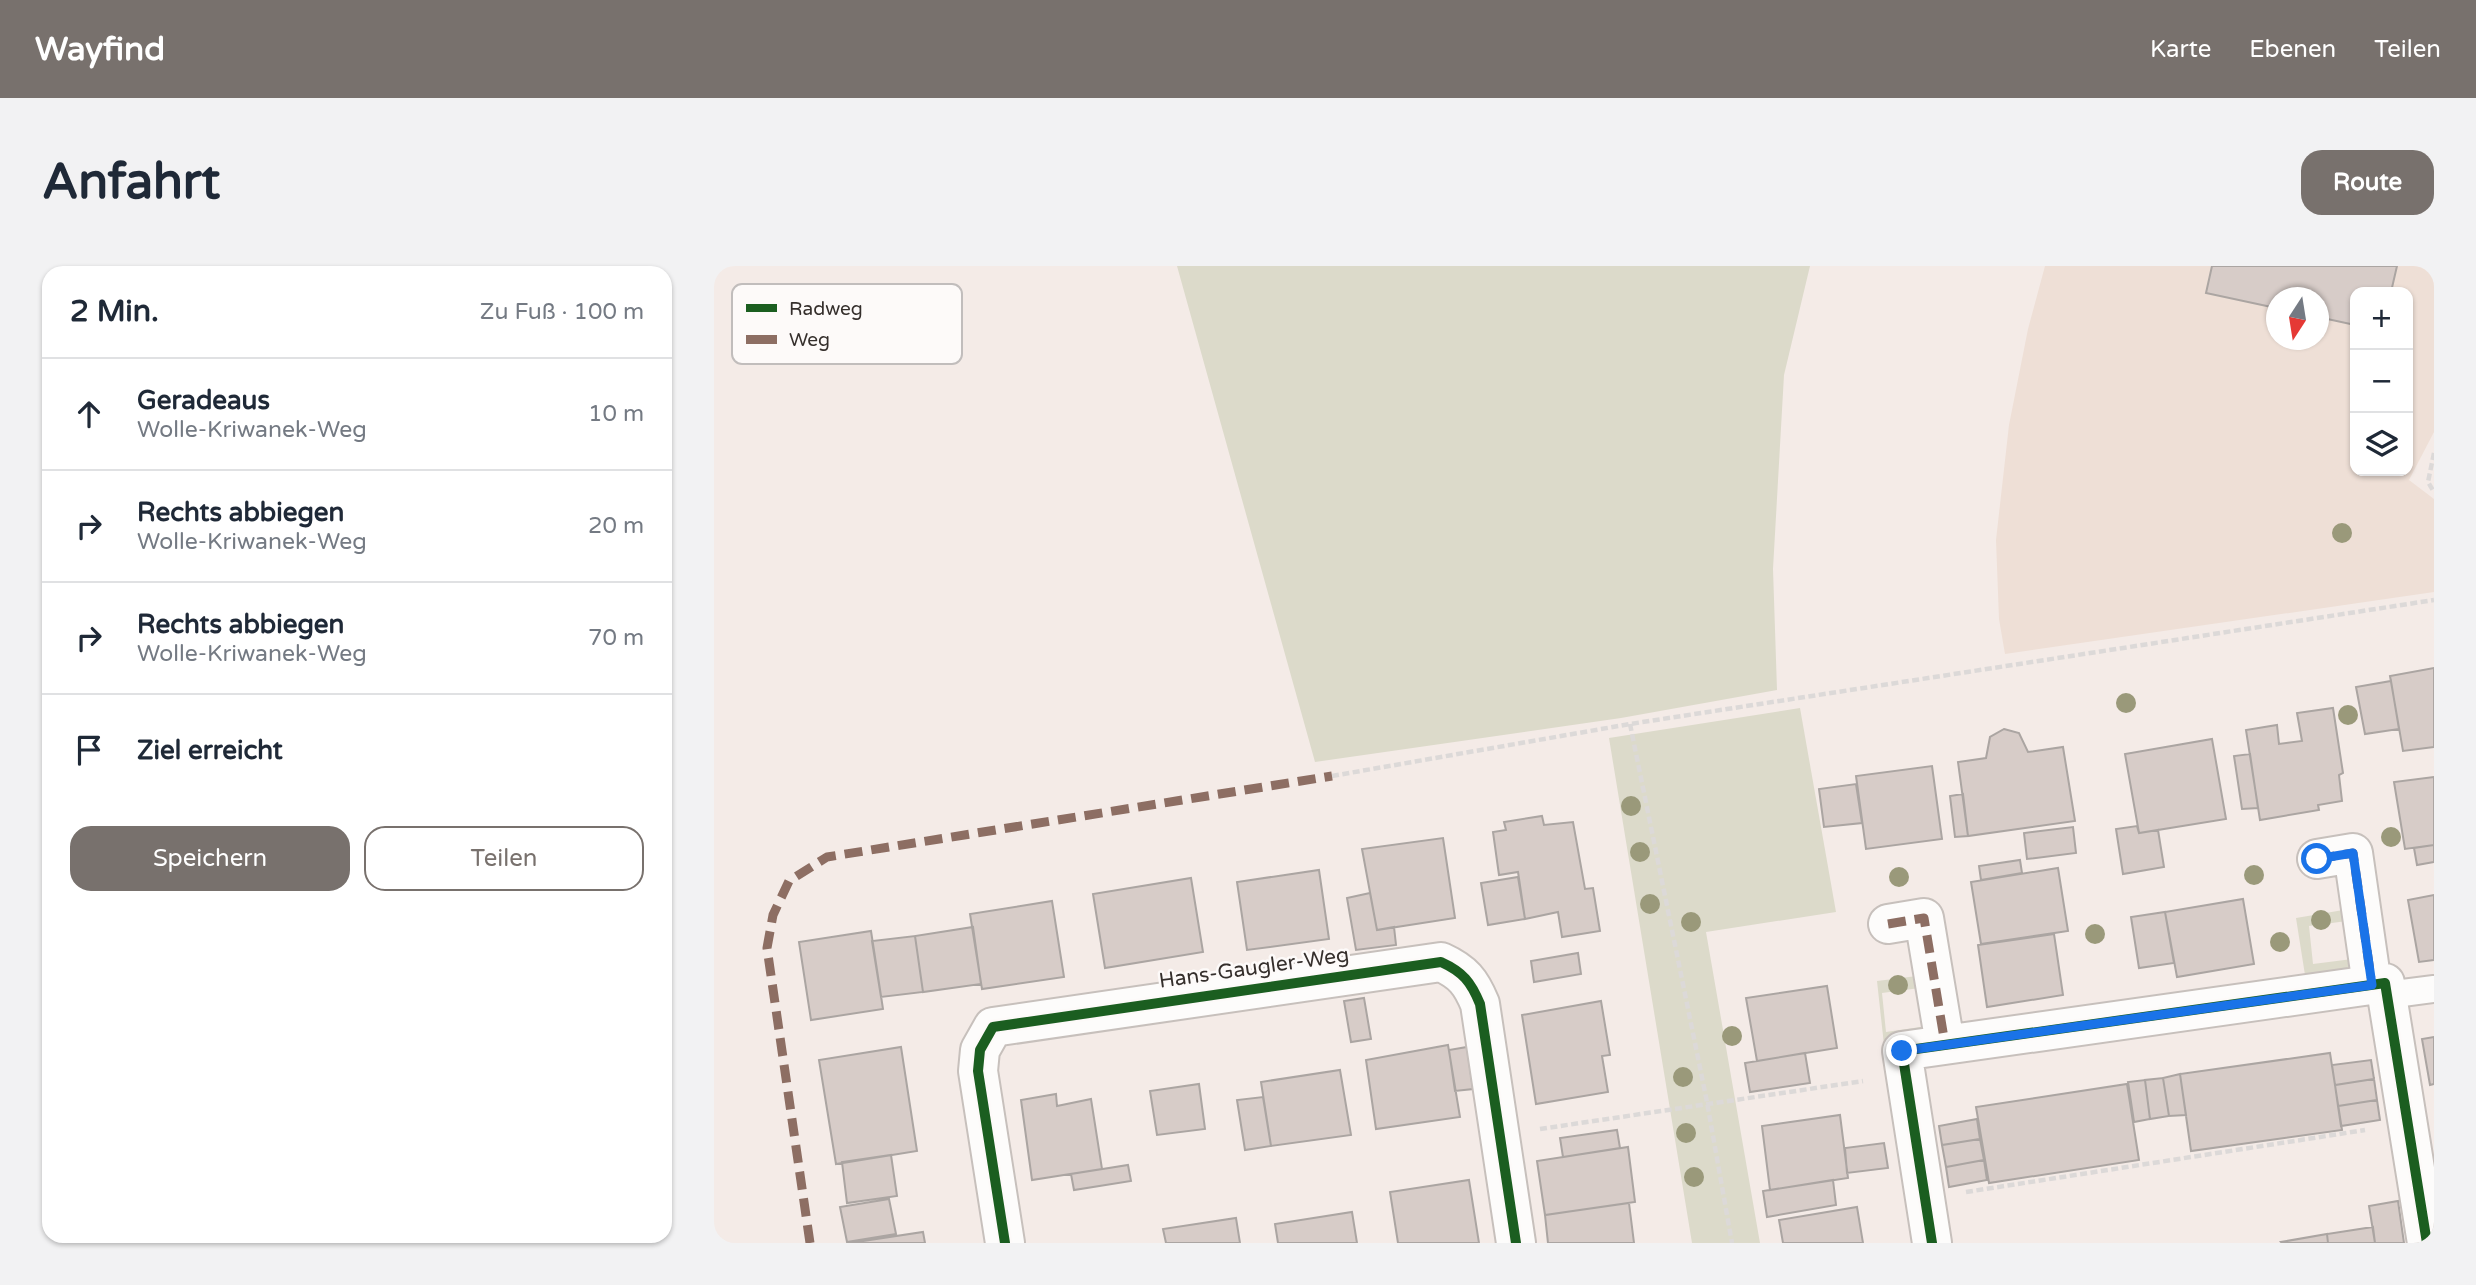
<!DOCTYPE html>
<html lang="de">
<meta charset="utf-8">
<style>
:root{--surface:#fff;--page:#f2f2f3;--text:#1f2937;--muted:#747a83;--line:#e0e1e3;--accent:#78716d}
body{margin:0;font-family:"Varela Round",sans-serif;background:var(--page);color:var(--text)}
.controls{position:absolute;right:21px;top:21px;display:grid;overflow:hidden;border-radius:14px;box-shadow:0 2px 5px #0004}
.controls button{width:63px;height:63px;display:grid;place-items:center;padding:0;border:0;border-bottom:2px solid var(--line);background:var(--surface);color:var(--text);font:35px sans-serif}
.compass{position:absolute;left:1552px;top:21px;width:63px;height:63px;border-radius:50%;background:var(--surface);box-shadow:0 2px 5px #0004;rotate:192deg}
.stop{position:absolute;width:21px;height:21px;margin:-16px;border:5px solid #1a73e8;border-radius:50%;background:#fff}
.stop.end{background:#1a73e8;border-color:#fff;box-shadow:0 2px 7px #0008}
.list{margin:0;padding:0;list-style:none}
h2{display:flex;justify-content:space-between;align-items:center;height:91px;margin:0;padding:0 28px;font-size:30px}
h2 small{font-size:23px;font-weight:400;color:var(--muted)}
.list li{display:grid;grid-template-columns:46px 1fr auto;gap:21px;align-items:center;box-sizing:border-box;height:112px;padding:0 28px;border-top:2px solid var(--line)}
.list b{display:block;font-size:26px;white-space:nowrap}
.list p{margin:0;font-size:23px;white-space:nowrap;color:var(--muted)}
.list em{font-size:23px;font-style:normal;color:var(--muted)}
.actions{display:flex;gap:14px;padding:21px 28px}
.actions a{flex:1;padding:16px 0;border:2px solid var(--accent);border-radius:21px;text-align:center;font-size:24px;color:var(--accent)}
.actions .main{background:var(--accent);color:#fff}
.icon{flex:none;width:38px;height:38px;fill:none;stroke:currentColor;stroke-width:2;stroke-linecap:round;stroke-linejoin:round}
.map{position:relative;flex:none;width:1720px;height:977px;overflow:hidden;border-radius:21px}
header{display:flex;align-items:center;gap:42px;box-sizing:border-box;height:98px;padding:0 35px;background:var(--accent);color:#fff}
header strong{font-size:33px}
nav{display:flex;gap:38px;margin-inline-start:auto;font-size:24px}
.intro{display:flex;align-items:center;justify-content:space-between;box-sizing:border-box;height:168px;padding:0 42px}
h1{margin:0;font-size:49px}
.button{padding:18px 32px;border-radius:21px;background:var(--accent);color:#fff;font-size:24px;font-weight:700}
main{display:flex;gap:42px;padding:0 42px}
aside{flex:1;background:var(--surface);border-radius:21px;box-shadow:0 2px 5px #0004}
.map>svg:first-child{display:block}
</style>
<header>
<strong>Wayfind</strong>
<nav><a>Karte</a><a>Ebenen</a><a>Teilen</a></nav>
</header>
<div class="intro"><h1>Anfahrt</h1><a class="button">Route</a></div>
<main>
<aside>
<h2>2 Min.<small>Zu Fuß · 100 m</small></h2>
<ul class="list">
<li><svg class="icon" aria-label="ahead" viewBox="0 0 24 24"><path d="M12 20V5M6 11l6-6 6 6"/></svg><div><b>Geradeaus</b><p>Wolle-Kriwanek-Weg</p></div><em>10 m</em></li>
<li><svg class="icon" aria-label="right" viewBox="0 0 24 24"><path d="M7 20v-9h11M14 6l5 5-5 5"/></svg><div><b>Rechts abbiegen</b><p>Wolle-Kriwanek-Weg</p></div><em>20 m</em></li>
<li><svg class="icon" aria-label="right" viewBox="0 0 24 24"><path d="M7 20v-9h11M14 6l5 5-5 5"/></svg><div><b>Rechts abbiegen</b><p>Wolle-Kriwanek-Weg</p></div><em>70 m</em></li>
<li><svg class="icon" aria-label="arrive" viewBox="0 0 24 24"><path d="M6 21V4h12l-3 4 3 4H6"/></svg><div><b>Ziel erreicht</b></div></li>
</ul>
<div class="actions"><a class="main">Speichern</a><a>Teilen</a></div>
</aside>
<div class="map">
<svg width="1720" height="977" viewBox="0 0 1720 977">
<rect width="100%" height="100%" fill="#f4ebe7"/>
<path fill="#eedfd6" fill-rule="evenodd" d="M1331,0H1720V166L1695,214L1720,233V326L1291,388L1285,353L1282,274L1295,159L1314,63ZM1641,26H1694V205H1641ZM1562,32H1604V74H1562Z"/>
<path fill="#dcdaca" d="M463,0H1096L1070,109L1059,303L1063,424L907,452L601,496Z
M1086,442L1122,646L992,666L1046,977H978L895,472Z
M1647,641L1648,653L1595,660L1599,698L1654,691L1658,719L1594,728L1582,652Z
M1219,708L1221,720L1168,727L1172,766L1227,758L1171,788L1163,715Z"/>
<path fill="#d7ccc8" stroke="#aba5a2" stroke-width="2" d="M1498,0H1683L1677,26H1641V59L1604,51V32H1562V42L1492,27Z
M1720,402V481L1689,485L1676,410Z
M1677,415L1685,463L1651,468L1642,421Z
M1619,442L1629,507L1625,509L1628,535L1604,539L1605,544L1546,554L1532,464L1563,459L1565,478L1588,475L1583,447Z
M1290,463L1305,467L1314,486L1349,481L1361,555L1254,570L1244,496L1272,492L1276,471Z
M1498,473L1512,553L1425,567L1411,488Z
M1536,488L1544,542L1528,543L1520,490Z
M1218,500L1228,573L1152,583L1142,510Z
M1720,511V579L1691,583L1680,516Z
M1142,518L1148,557L1110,561L1105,523Z
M1249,528L1254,570L1241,571L1236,530Z
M828,550L830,559L859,556L871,623L879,622L886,665L848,671L844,646L811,653L804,606L785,609L779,566L792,564L790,556Z
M1423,560L1425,567L1444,564L1450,601L1409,608L1402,563Z
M1359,561L1362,587L1313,593L1310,567Z
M729,572L741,652L663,664L648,583Z
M1720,579V596L1703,599L1700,582Z
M1306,594L1308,607L1267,614L1265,600Z
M1344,602L1354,665L1267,678L1257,616Z
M605,604L615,673L533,684L523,616Z
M804,611L811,653L774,659L767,617Z
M477,612L489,686L391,702L379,628Z
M656,627L663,664L680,661L682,679L642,684L633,632Z
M1720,629V694L1705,696L1694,634Z
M1529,633L1540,698L1463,711L1451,646Z
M338,635L350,711L268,723L256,648Z
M1451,646L1460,697L1425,702L1417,651Z
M259,661L267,718L209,726L201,670Z
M157,665L169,743L97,754L85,676Z
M1340,668L1349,729L1273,741L1264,679Z
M201,670L209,726L167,731L158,675Z
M864,687L867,708L820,716L817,695Z
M1113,720L1123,782L1043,795L1032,732Z
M650,732L657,773L637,776L630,735Z
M887,735L896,789L888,790L894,826L822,838L808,749Z
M1720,771V818L1716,819L1708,773Z
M734,779L746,851L662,863L652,794Z
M187,781L203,885L122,898L105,794Z
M753,781L759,823L741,825L735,784Z
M1091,787L1096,817L1036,826L1031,797Z
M1616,787L1628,864L1477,885L1466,808Z
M1657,794L1660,813L1621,819L1618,799Z
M626,804L637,869L557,880L547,816Z
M1466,808L1472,849L1455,850L1449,812Z
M1449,812L1455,850L1436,853L1431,814Z
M1660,813L1663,834L1624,840L1621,819Z
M1431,814L1436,853L1420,856L1414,816Z
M485,818L491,863L443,869L436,825Z
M1413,818L1425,894L1275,917L1262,841Z
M342,828L343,840L377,833L388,903L318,914L307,834Z
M549,831L557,880L531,884L523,834Z
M1663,834L1666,854L1627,860L1624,840Z
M1126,849L1134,912L1056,924L1048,860Z
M1263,853L1266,873L1228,879L1225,860Z
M903,864L906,882L849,891L846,872Z
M1266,873L1270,894L1232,901L1228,879Z
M1170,877L1174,902L1133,907L1131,882Z
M914,881L921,936L831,949L823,895Z
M177,889L183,930L133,937L128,896Z
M1270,894L1273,914L1235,921L1232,901Z
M414,899L417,915L360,924L357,908Z
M755,914L765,977H684L676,926Z
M1119,914L1122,939L1053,951L1049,925Z
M175,933L182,968L133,976L126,941Z
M1684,935L1690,977H1661L1655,940Z
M915,937L920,977H834L831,949Z
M1143,941L1149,977H1069L1065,954Z
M638,946L643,977H564L561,958Z
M522,952L526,977H452L449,963Z
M1659,961L1661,977H1614L1613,968Z
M209,966L211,977H136Z
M1613,968L1614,977H1568L1567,976Z"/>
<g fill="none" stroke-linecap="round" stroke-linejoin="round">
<defs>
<path id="service" d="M1673,729L1720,723"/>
<path id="minor" d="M1603,593L1639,587L1658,719
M1174,658L1210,652L1231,778
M291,977L264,805L266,784L279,761L727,696C749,706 757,716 766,738L802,977
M1218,977L1188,785L1671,717L1713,977"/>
</defs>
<use href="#service" stroke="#c7c0bc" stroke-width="30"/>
<use href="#minor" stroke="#c7c0bc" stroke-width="42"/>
<path stroke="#dcd9d8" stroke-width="4.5" stroke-dasharray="7 3.5" stroke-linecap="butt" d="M1720,187L1714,216L1720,226
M916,458L993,836L1018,977
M618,510L916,458L1720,334
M826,863L1149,815
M1252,926L1651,864"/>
<use href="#service" stroke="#fdfcfb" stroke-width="26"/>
<use href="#minor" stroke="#fdfcfb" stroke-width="38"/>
<path stroke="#8d6e63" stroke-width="9" stroke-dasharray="18 9" stroke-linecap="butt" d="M1603,593L1639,587L1658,719
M1174,658L1210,652L1231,778
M96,977L53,682L59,649L75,615L113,591L618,510"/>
<defs>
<path id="cycleway" d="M291,977L264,805L266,784L279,761L727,696C749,706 757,716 766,738L802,977
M1218,977L1188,785L1671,717L1713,977"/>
</defs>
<use href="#cycleway" stroke="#fdfaf9" stroke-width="15"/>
<use href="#cycleway" stroke="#1b5e20" stroke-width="10"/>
</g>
<g fill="#9a997a">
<circle cx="1628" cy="267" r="10"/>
<circle cx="1412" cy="437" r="10"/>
<circle cx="1634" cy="449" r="10"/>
<circle cx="917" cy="540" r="10"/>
<circle cx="1677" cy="571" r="10"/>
<circle cx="926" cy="586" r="10"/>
<circle cx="1540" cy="609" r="10"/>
<circle cx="1185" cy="611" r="10"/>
<circle cx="936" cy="638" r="10"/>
<circle cx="1607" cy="654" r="10"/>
<circle cx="977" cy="656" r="10"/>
<circle cx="1381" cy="668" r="10"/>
<circle cx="1566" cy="676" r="10"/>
<circle cx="1184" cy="719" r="10"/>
<circle cx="1018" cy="770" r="10"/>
<circle cx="969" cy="811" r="10"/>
<circle cx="972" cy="867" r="10"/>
<circle cx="980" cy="911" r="10"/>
</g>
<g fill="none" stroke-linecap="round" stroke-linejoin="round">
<path stroke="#1a73e8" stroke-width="9" d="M1188,785L1658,719L1639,587L1603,593"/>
</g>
<g text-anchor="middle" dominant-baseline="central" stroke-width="5" stroke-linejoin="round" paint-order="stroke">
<g font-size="21" fill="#352f2c" stroke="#fdfaf9">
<text transform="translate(540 702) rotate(-8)">Hans-Gaugler-Weg</text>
</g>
</g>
<rect x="18" y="18" width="230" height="80" rx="10" fill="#fdfaf9" stroke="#c1bdbc" stroke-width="2"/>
<rect x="32" y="38" width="31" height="8" fill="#1b5e20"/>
<rect x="32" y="69" width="31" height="9" fill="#8d6e63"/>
<g font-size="19" fill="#352f2c">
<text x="75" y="49">Radweg</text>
<text x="75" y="80">Weg</text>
</g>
</svg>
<div class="controls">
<button>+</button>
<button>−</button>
<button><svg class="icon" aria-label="layers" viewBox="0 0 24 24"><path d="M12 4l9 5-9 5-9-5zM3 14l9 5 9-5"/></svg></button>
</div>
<svg class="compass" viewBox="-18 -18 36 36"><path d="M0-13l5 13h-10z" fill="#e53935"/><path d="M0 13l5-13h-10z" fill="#747a83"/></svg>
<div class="stop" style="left:1603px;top:593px"></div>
<div class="stop end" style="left:1188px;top:785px"></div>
</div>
</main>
